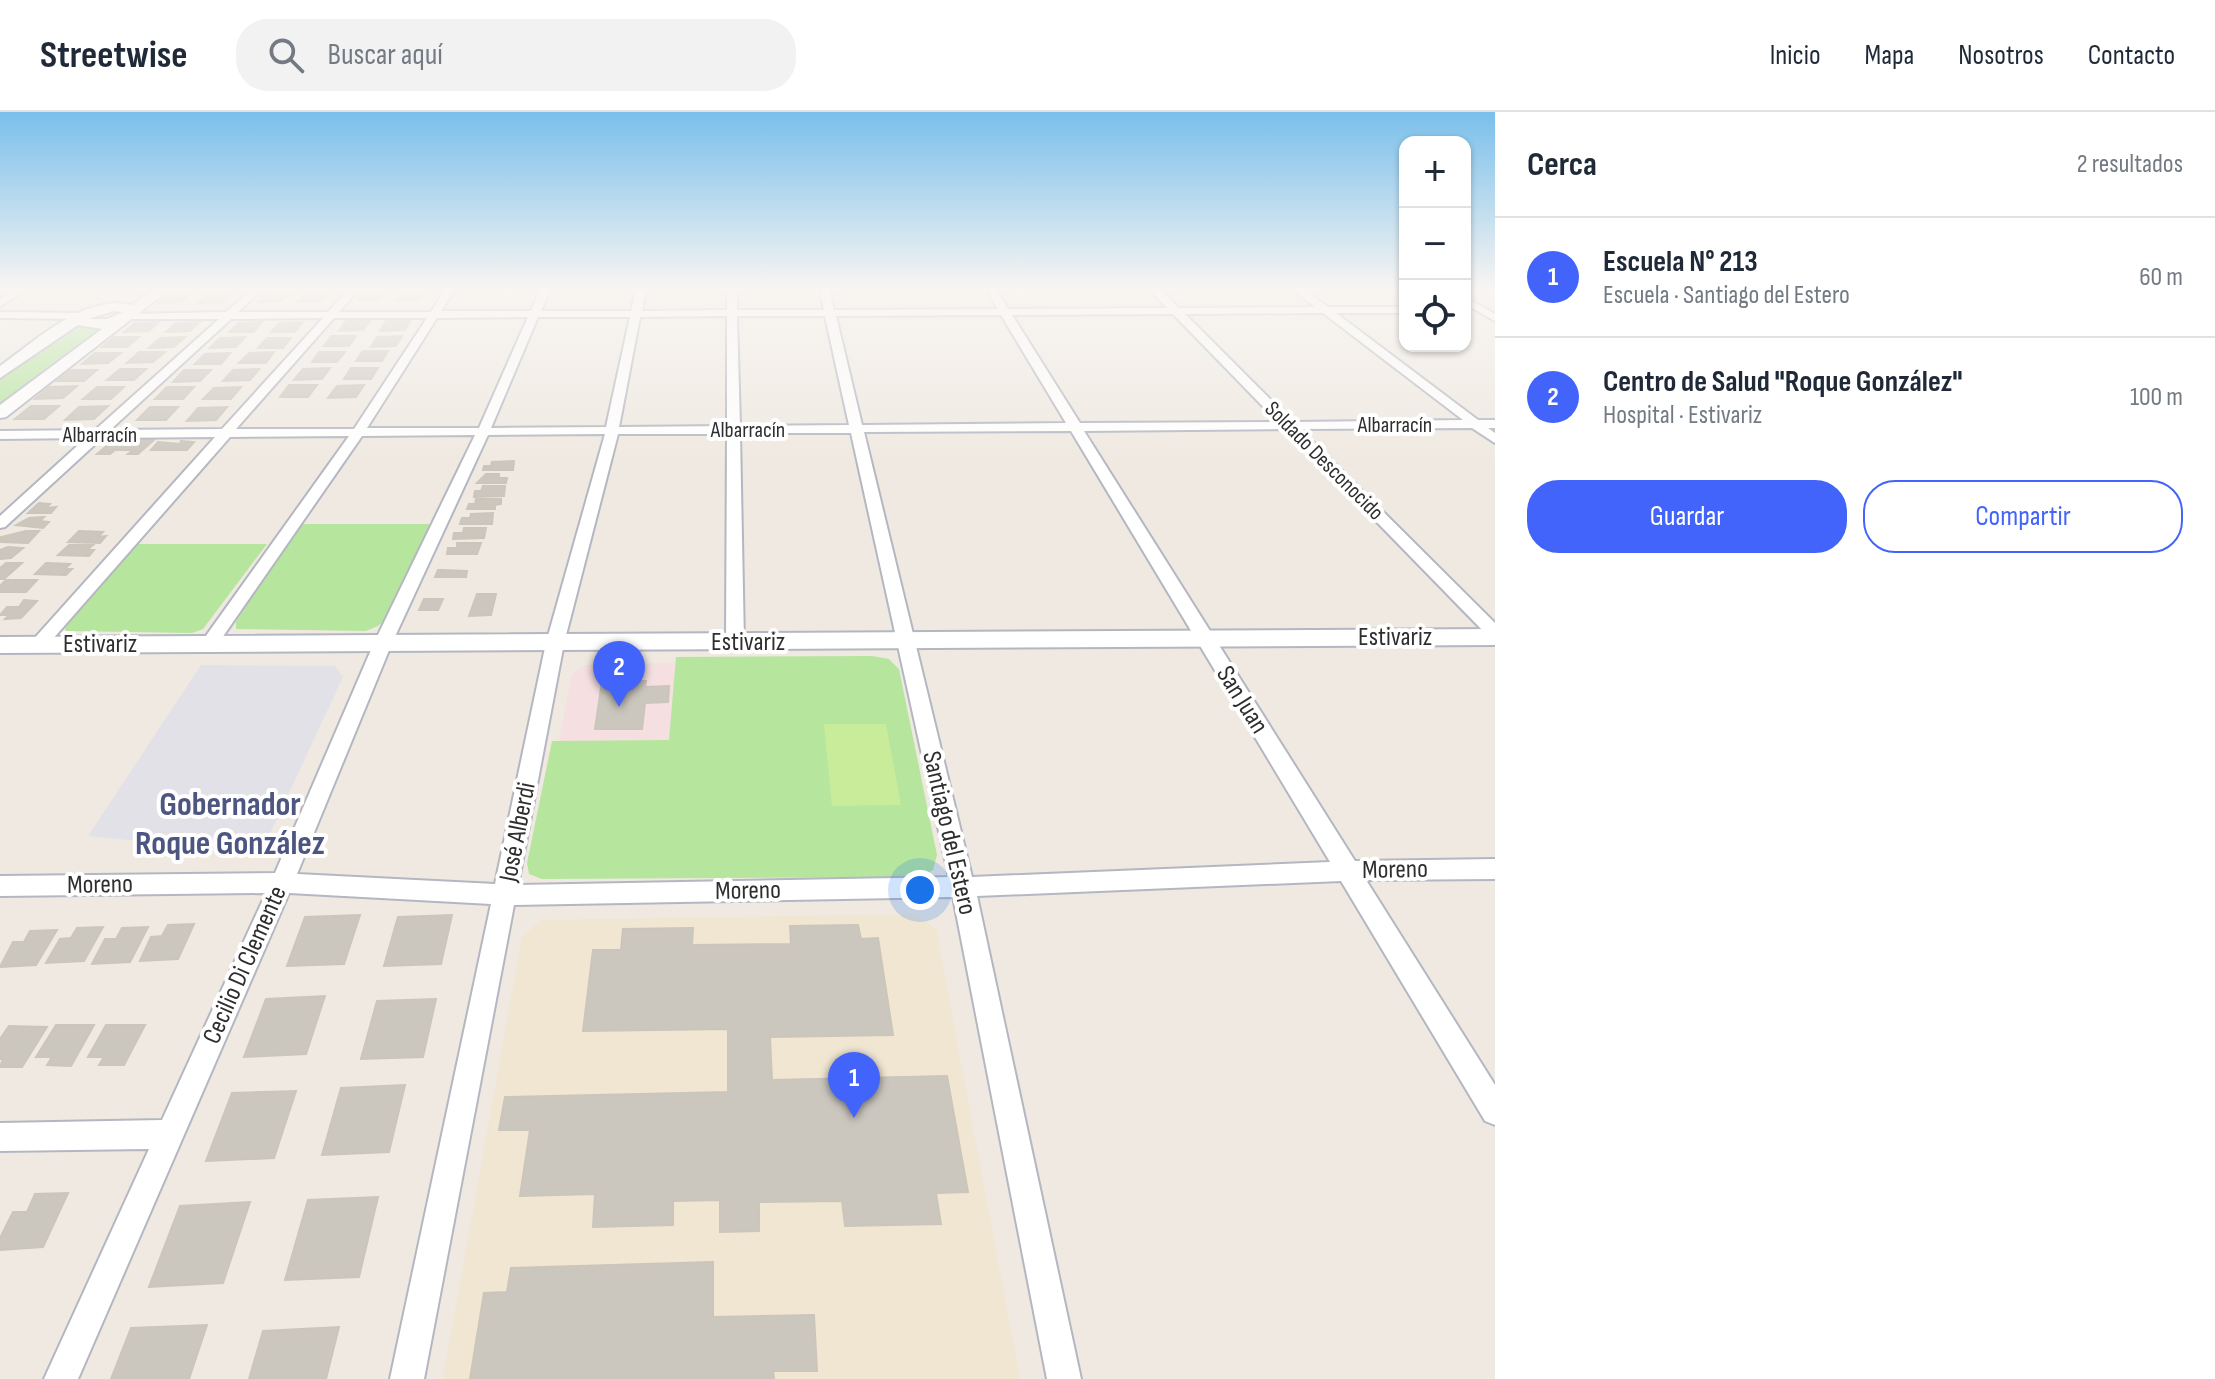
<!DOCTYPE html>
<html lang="es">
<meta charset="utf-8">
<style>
:root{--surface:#fff;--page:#f2f2f3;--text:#1f2937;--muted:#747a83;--line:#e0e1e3;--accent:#4264fb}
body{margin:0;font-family:"Sofia Sans Condensed",sans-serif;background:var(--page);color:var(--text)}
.controls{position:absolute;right:24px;top:24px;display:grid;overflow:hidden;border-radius:16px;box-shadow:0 2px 6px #0004}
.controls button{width:72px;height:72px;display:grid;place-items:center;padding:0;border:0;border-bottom:2px solid var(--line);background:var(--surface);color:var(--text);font:40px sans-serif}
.you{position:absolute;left:920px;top:778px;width:28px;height:28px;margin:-20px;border:6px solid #fff;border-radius:50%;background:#1a73e8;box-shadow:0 0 0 12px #1a73e833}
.badge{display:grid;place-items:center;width:52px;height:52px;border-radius:50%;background:var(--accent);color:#fff;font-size:26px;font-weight:700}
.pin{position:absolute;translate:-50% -66px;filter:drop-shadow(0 2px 4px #0008)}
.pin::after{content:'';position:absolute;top:42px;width:28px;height:24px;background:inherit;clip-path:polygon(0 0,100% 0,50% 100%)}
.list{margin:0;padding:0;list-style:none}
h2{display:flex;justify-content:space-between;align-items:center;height:104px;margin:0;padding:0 32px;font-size:34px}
h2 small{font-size:26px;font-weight:400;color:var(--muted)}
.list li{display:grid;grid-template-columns:52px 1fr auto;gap:24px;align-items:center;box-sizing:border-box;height:120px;padding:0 32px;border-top:2px solid var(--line)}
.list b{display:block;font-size:30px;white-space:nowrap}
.list p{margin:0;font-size:26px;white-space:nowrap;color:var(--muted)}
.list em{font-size:26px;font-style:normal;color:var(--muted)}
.actions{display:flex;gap:16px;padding:24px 32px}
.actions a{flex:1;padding:18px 0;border:2px solid var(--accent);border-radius:32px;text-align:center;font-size:28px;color:var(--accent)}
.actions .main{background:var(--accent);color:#fff}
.icon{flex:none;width:44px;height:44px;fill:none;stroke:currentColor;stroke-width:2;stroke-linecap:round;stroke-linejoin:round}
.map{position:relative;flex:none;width:1495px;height:1267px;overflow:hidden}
header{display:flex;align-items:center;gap:48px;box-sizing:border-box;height:112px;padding:0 40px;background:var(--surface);border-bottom:2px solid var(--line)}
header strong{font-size:38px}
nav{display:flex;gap:44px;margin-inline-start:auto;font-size:28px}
.search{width:560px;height:72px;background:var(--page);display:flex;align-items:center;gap:20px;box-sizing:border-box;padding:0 28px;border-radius:32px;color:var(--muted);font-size:30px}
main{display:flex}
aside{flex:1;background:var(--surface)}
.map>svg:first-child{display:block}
</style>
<header>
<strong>Streetwise</strong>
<div class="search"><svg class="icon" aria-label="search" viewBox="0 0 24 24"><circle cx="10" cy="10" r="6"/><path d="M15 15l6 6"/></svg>Buscar aquí</div>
<nav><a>Inicio</a><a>Mapa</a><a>Nosotros</a><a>Contacto</a></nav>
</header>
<main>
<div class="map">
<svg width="1495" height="1267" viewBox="0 0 1495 1267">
<rect width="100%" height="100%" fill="#efe9e1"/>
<path fill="#e3e1e8" d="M201,553L335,554L343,565L261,741L88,724Z"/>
<path fill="#f0e6d1" d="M916,802L936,817L1020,1267H443L522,825L542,808Z"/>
<path fill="#f5dfe0" d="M675,551L670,628L559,629L572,562L586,553Z"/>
<path fill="#b6e59e" d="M74,213H107L0,293V266Z
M301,412H430L386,507L378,514L366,519L236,517V510Z
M138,432H267L203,517L192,521L66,519L64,514Z
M872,544L889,547L899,557L937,743L933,758L920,765L542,767L529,762L527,751L552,629L669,628L676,545Z"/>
<path fill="#c9ec9a" d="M824,612H886L901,693L832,694Z"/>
<path fill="#cbc7bf" stroke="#cbc5ba" stroke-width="2" d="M363,180H385L379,188H357Z
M424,180L419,188L396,189L402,181Z
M289,181L281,189L258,190L266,182Z
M328,181L321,189L298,190L305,182Z
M191,182L181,190L158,191L168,183Z
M207,183H230L221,191H198Z
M346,209H370L363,218L339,219Z
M386,209H410L405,218L380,219Z
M159,210L149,219L124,220L135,211Z
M200,210L190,219L166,220L176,211Z
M262,210L254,220H229L239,211Z
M303,210L295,220H271L279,211Z
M331,224H356L349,234H324Z
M402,224L396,234L371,235L377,225Z
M114,225H139L127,235H102Z
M185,225L174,235L149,236L160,226Z
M245,225L236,235L210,236L220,226Z
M267,226H291L283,236H258Z
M363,239H388L382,249H356Z
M139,240H165L153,250L127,251Z
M274,240L266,251H239L249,241Z
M319,240H345L337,250H312Z
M95,241H121L108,251L82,252Z
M230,241L221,252H195L205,242Z
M330,256L322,267L294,268L303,257Z
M351,256H378L371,267H344Z
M120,257H146L134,268H107Z
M259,257L250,268L223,269L233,258Z
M71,258H97L84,269H57Z
M184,258H211L200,269L173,270Z
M289,273H317L308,285H280Z
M364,273L356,285L328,286L337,274Z
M77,274L63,286L35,287L49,275Z
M97,275H124L111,287H83Z
M167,275H194L183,287H155Z
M241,275L231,287H203L214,276Z
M31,294H59L44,307H15Z
M108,294L94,307L65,308L79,295Z
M150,295H178L166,308H137Z
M227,295L216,308L187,309L198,296Z
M146,326L155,327L138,342H128L133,338H115L110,342H97L110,331L131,333Z
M181,329L194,330L187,338H151L158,330L180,332Z
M514,349L513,358H483L484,354H491L492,350Z
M486,362H499V366H507L506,371H477Z
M483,374H505L504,384L474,385L475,379H481Z
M476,387H501V392L495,393V397H467L469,392H475Z
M39,391L50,392L46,396L56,395L51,401H28Z
M493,401L492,412H460L462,406H470L471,402Z
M44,405L40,409L49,410L43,416L16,413L29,406Z
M464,416H486L484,426L453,427L454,421H463Z
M26,419H39L28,431L0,430L1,425Z
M79,419L103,420L98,425L106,424L100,431L68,430Z
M457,431H481L477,442H447L448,436H457Z
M69,433H93L87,438H94L89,444L58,443Z
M8,435L23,436L11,446L0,447V438Z
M6,451H22L4,467H0V456Z
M46,451L70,452L65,457H72L66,463L35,462Z
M438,458H440L467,459L466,465H435Z
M6,468H37L26,480H0V474Z
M477,482H496L491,503L469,504Z
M424,487H443L438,498H419Z
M24,488L37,489L21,506L5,507L9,503H0L7,495H19Z
M602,569H646L645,575L669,574L668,590L645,591L642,617H595Z
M360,803L344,852L287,854L305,805Z
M452,803L441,852L384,854L398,805Z
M194,812L178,847L140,849L151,825L162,824L168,813Z
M858,813L861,827L878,826L893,923L770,925L772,968L947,964L968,1080L936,1081L941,1112L845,1114L842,1089L759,1090V1119L720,1120V1088L673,1089V1113L593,1115L595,1082L520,1084L530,1018H499L505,985L728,980V917L583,919L593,838H621L623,817L693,816L692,833L791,832L790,814Z
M103,815L84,849L46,851L60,827L71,826L77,816Z
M148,815L130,850L92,852L105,827H116L122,816Z
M57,818L36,853L0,855L13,830H24L30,819Z
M325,884L306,942L244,945L266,887Z
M436,887L423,945L361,947L377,889Z
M56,913H94L71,954L47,953L52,945H36Z
M106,913H145L124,953H99L104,945H88Z
M9,914L47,915L22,955H0L3,947H0V927Z
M405,973L389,1040L322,1043L341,976Z
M296,979L274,1046L206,1049L232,981Z
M68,1081L43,1135L0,1138V1126L13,1100H27L35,1082Z
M378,1085L359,1165L285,1168L308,1088Z
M250,1090L223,1171L149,1175L180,1094Z
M713,1150V1205L814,1203L817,1259H773L774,1267H470L484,1181L507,1180L511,1156Z
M207,1213L189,1267H111L131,1216Z
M339,1215L326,1267H249L263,1219Z"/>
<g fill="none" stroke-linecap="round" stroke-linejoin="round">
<defs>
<path id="street" d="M18,176H30L0,194V187Z
M253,176H264L238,200H328L350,176H360L339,200H431L446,176H456L441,199H531L541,176H551L541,199H631L636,176H646L642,199L727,198V176H737V198H824L819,176H829L834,198L998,197L985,176H995L1008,197L1167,196L1148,176H1159L1179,196L1315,195L1291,176H1302L1328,195H1405V201H1336L1478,308H1495V316H1488L1495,321V331L1472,316L1300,317L1495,511V527L1489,525L1286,317L1084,319L1355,749L1495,747V767L1366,768L1495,973V1013L1485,1009L1341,769L977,784L1081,1267H1047L953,785L514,793L424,1267H390L491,792L289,781L78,1267H44L149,1037L0,1039V1011L162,1008L266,781L0,784V764L275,761L374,531L475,323L362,324L215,536L209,538L200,532L203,528L349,324L230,325L44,537H32L29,533L32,529L215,325L102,326L5,415L0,416V404L86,326L0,327V319L95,318L219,207H128L124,206V202L226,200ZM1323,201L1463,308L1293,310L1185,202ZM1173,202L1278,310L1080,311L1012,203ZM1001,203L1066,311L862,313L836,204ZM727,204V314L619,315L640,205ZM737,204H825L849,313L740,314ZM528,205L479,316H367L437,206ZM538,205H630L606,315L491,316ZM323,206L222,317L110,318L231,207ZM334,206H427L354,317H236ZM1071,319L1330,750L972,765L864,320ZM740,321H851L949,765L518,773L564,531L618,322H727L726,531L735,537L744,531ZM605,322L546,531L495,772L297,762L392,531L488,323Z
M1465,185L1495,202V209L1465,192Z
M0,200L82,201L87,204L82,207L0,206Z"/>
<path id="secondary" d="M155,176H171L6,305L0,306V293L102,217L78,213L0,266V254C37,228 84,182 132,193ZM113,199L123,200L107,207H89Z
M1495,517V533L0,541V525Z"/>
</defs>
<use href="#street" stroke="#b4b7c1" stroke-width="4"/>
<use href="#secondary" stroke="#b4b7c1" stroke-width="4"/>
<use href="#street" fill="#fff" fill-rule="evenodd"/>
<use href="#secondary" fill="#fff" fill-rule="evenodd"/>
</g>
<linearGradient id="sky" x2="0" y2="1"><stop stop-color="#7abfeb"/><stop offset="0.5" stop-color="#f8f5f2"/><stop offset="1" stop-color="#f8f5f2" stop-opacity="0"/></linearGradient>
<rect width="1495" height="353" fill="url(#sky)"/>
<g text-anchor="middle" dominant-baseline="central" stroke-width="8" stroke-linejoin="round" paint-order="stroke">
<g font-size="22" fill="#2e2e2e" stroke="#fff">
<text x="1395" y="313">Albarracín</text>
<text x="748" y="318">Albarracín</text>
<text x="100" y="323">Albarracín</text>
<text transform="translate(1324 349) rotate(45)">Soldado Desconocido</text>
</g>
<g font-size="26" fill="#2e2e2e" stroke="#fff">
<text x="1395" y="525">Estivariz</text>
<text x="748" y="530">Estivariz</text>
<text x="100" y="532">Estivariz</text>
<text transform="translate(1242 588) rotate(58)">San Juan</text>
<text transform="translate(518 720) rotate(-79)">José Alberdi</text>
<text transform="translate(949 721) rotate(77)">Santiago del Estero</text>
<text transform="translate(1395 758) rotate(-1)">Moreno</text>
<text transform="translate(100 773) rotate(-1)">Moreno</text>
<text transform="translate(748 779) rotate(-1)">Moreno</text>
<text transform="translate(245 853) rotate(-66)">Cecilio Di Clemente</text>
</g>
<g font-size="34" font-weight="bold" fill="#4d5680" stroke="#fff">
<text x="230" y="692">Gobernador<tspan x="230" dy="39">Roque González</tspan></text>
</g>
</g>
</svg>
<div class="controls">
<button>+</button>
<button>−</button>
<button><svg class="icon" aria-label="locate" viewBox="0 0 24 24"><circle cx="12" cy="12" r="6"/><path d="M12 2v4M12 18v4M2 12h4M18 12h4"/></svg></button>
</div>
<div class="you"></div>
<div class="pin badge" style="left:854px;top:1006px">1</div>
<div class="pin badge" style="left:619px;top:595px">2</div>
</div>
<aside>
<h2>Cerca<small>2 resultados</small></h2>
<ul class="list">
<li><span class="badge">1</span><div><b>Escuela N° 213</b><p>Escuela · Santiago del Estero</p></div><em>60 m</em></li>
<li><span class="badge">2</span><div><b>Centro de Salud &quot;Roque González&quot;</b><p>Hospital · Estivariz</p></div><em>100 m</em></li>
</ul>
<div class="actions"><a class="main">Guardar</a><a>Compartir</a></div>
</aside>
</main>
